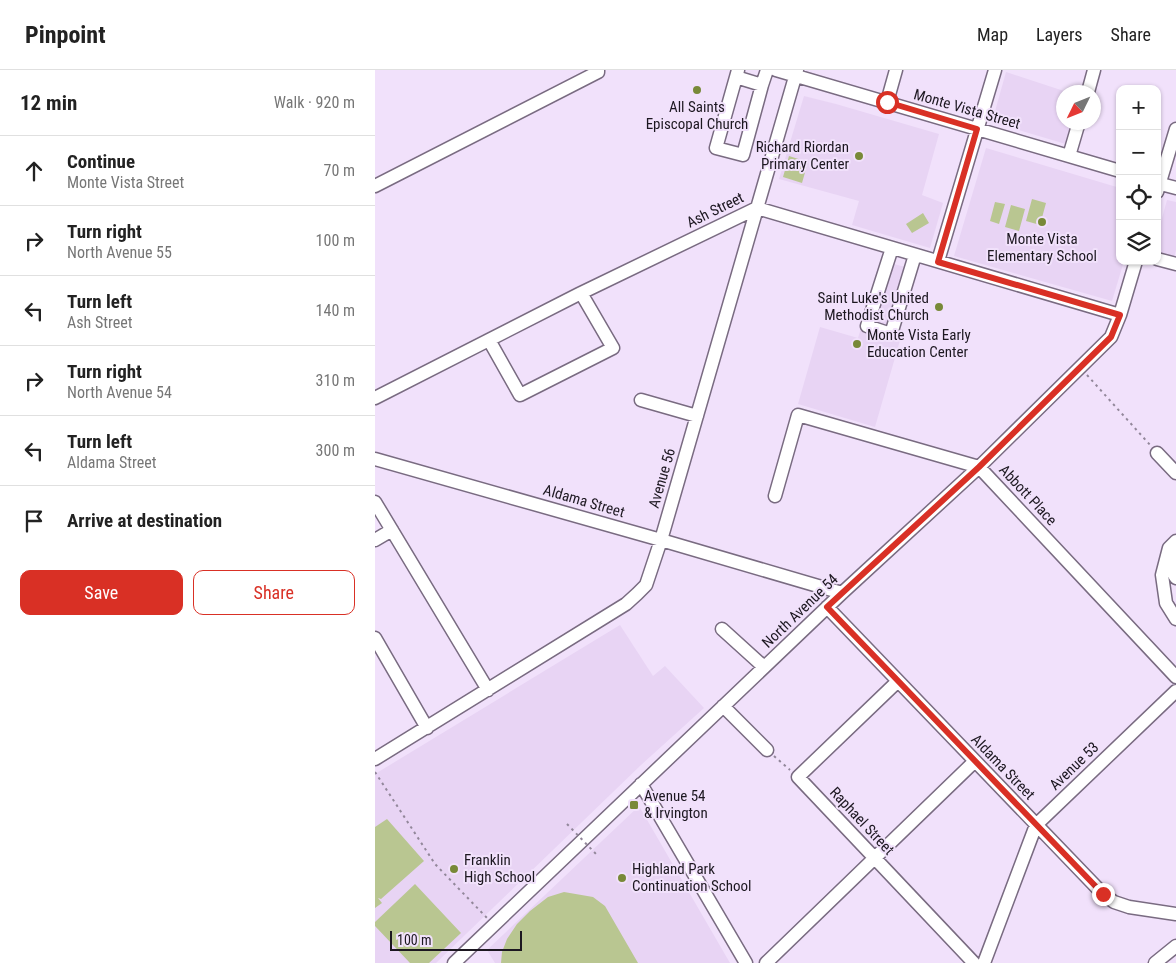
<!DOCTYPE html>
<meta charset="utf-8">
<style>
:root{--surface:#fff;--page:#f2f2f2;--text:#222;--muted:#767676;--line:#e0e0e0;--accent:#d93025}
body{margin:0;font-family:"Roboto Condensed",sans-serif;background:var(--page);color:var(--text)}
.controls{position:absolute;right:15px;top:15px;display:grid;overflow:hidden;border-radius:10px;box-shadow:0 1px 4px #0004}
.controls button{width:45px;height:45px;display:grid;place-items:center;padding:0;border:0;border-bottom:1px solid var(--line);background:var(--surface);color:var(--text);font:25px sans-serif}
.compass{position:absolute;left:681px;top:15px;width:45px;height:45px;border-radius:50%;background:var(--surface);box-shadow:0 1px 4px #0004;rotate:227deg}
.scale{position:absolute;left:15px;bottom:12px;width:132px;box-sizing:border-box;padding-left:5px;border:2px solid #1c1720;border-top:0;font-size:14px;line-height:18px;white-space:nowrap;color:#1c1720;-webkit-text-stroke:4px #f1e1fb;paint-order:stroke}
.stop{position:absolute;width:15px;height:15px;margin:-11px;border:4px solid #d93025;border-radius:50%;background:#fff}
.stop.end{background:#d93025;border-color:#fff;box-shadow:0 1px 5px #0008}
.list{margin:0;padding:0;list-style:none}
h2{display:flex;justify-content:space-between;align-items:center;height:65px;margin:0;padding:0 20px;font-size:21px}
h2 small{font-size:16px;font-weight:400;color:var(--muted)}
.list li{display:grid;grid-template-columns:32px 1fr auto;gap:15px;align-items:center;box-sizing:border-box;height:70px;padding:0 20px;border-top:1px solid var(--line)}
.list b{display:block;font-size:19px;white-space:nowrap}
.list p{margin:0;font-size:16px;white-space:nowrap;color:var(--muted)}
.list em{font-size:16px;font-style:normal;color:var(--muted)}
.actions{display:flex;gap:10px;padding:15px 20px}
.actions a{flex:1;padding:11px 0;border:1px solid var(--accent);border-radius:10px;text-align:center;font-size:18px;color:var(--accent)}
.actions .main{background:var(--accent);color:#fff}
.icon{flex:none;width:28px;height:28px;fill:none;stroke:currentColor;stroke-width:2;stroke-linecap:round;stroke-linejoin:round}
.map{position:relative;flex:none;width:801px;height:893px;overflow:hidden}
header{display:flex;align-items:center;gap:30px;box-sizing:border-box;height:70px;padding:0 25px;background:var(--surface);border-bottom:1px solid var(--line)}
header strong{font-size:24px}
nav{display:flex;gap:28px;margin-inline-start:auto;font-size:18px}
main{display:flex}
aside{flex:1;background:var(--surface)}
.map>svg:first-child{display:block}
</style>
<header>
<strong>Pinpoint</strong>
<nav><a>Map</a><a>Layers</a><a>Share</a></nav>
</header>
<main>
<aside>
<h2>12 min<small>Walk · 920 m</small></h2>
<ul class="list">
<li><svg class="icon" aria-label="ahead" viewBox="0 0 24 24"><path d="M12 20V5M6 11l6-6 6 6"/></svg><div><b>Continue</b><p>Monte Vista Street</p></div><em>70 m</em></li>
<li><svg class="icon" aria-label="right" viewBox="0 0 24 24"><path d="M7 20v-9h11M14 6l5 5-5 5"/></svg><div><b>Turn right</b><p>North Avenue 55</p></div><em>100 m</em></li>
<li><svg class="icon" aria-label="left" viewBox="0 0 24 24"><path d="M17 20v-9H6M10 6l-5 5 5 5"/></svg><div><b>Turn left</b><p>Ash Street</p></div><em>140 m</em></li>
<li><svg class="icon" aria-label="right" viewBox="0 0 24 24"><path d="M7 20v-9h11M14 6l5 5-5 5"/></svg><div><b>Turn right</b><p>North Avenue 54</p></div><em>310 m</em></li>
<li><svg class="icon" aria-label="left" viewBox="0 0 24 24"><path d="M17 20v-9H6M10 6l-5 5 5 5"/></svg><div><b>Turn left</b><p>Aldama Street</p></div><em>300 m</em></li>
<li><svg class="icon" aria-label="arrive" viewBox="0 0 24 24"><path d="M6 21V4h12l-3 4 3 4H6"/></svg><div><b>Arrive at destination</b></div></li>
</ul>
<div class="actions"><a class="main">Save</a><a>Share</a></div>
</aside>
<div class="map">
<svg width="801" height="893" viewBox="0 0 801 893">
<rect width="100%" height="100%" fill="#f1e1fb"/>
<path fill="#e8d4f4" d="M631,2L692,22H688V52L700,53L694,75L617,52Z
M429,26L461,34L564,64L547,125L568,133L555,178L477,155L484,131L404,109Z
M611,78L745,118V191H749L737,231L579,186Z
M792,130L801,132V180L798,191L782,186V166Z
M507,191L542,200L524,258L528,260L500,357L423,334L445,257L483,268Z
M245,555L278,606L290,596L329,638L266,695L61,893H0V704Z
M264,736L355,893H120L112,880Z"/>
<path fill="#b9c691" d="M414,86L433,92L427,113L408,107Z
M657,129L671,133L665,155L651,151Z
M620,132L630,134L624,154L615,151Z
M636,135L650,139L644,161L630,157Z
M548,143L554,153L537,163L531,154Z
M12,749L49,791L6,829L3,828L7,833L0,838V757Z
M40,814L86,863L54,893H35L0,856V852Z
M189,822L218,827L230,836L263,893H126L127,882L132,869L142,854L155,841L173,827Z"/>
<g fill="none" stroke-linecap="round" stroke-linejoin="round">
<defs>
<path id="minor" d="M363,0L341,78L368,85L387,15L392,0
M401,0L745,101
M361,7L387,15
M713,22L719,0
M512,32L521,0
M694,86L704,52
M782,113L801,118
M0,116L223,2V0
M782,122L801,59
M517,178L492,256L516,264L540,185
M782,189L801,194
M563,191L620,0
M114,270L145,325L238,278L206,223
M0,328L204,224L382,138L745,245
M266,330L322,346
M782,383L801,403
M0,389L286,470L467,523
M400,426L423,345L604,397L801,607
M0,432L113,620
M0,470L17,460
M801,471L794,478L787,505L791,533L801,549
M800,485C796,494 795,500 801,508
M452,537L728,824L739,832L754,837L801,844
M347,559L389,597
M0,568L52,658
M523,611L423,707L599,893
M348,636L392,680
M0,689L251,534L262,524L271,515L286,470L422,0
M266,714L371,893
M79,893L467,523L604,397L736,267L745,245L761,191
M391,893L600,691
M609,893L661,755L801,621
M780,893L801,876"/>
</defs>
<use href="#minor" stroke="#796b81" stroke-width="15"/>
<path stroke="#92879a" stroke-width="2" stroke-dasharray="2.5 4" stroke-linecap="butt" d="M712,305L776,376
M399,686L415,700
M0,702L60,794L112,848"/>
<use href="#minor" stroke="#fff" stroke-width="12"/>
<path stroke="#92879a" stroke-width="2" stroke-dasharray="2.5 4" stroke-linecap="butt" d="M192,754L221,784"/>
</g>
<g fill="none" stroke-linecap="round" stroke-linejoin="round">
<path stroke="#d93025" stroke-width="6" d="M512,32L602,59L563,192L745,245L736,267L604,397L452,537L728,824"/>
</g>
<g fill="#788938" stroke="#f1e1fb" stroke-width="2">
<circle cx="322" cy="20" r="5"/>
<circle cx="484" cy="86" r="5"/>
<circle cx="667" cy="152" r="5"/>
<circle cx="564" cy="237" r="5"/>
<circle cx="482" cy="274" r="5"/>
<rect x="254" y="730" width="10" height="10" rx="2.5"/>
<circle cx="79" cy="799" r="5"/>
<circle cx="247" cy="808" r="5"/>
</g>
<g text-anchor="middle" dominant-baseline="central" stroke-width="4" stroke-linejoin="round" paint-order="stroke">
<g font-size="15" fill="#1c1720" stroke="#f1e1fb" text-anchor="start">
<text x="322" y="37" text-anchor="middle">All Saints<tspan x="322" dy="17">Episcopal Church</tspan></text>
<text x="474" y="77" text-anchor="end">Richard Riordan<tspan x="474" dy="17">Primary Center</tspan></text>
<text x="667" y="169" text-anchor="middle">Monte Vista<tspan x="667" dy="17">Elementary School</tspan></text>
<text x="554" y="228" text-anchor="end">Saint Luke's United<tspan x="554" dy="17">Methodist Church</tspan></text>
<text x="492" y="265">Monte Vista Early<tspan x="492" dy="17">Education Center</tspan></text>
<text x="269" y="726">Avenue 54<tspan x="269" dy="17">&amp; Irvington</tspan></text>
<text x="89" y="790">Franklin<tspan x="89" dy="17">High School</tspan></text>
<text x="257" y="799">Highland Park<tspan x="257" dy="17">Continuation School</tspan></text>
</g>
<g font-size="15" fill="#1c1720" stroke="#f1e1fb">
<text transform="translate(592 39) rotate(16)">Monte Vista Street</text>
<text transform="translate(340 140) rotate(-26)">Ash Street</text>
<text transform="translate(287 408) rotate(-74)">Avenue 56</text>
<text transform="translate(653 425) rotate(47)">Abbott Place</text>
<text transform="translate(209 431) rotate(16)">Aldama Street</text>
<text transform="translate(425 541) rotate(-44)">North Avenue 54</text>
<text transform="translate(699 696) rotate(-44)">Avenue 53</text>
<text transform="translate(628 697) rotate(46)">Aldama Street</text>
<text transform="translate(487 751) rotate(47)">Raphael Street</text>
</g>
</g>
</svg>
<div class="controls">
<button>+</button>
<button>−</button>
<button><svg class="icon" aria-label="locate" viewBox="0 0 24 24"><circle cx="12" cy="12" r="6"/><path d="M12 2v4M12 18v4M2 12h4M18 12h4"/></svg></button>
<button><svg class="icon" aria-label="layers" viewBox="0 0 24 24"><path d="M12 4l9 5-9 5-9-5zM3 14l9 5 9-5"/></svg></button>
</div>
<svg class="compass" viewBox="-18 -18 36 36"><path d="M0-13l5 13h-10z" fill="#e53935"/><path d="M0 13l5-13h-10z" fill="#767676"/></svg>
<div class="scale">100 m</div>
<div class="stop" style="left:512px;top:32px"></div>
<div class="stop end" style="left:728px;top:824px"></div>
</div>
</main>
